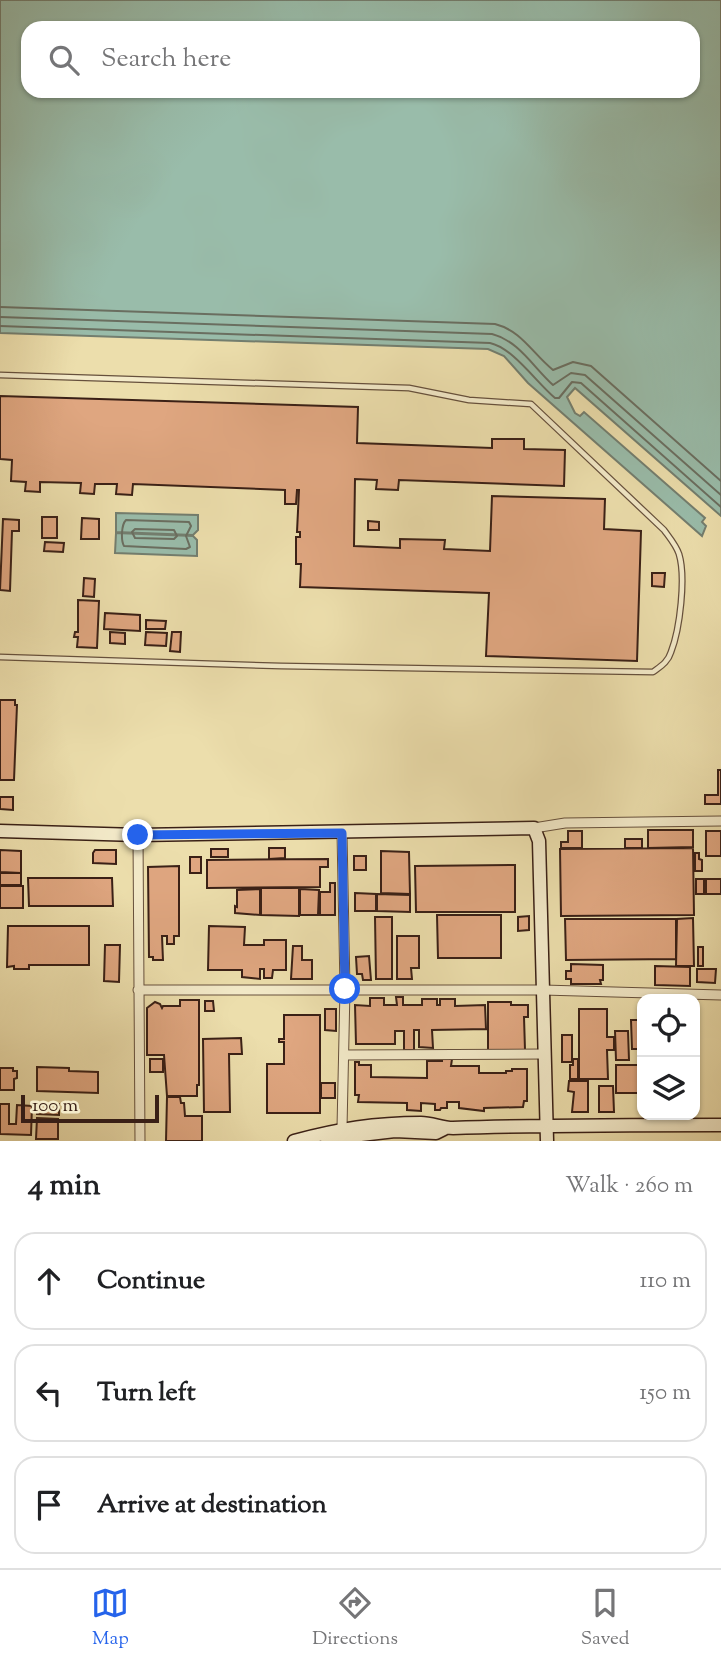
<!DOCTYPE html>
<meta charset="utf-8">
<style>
:root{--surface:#fff;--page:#f6f6f6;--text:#202124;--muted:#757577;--line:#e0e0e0;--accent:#2563eb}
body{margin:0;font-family:"Sorts Mill Goudy",serif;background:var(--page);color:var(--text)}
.controls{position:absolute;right:21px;bottom:21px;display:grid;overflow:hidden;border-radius:14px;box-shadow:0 2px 5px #0004}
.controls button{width:63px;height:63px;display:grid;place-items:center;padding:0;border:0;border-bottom:2px solid var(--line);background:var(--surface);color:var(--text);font:35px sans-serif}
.scale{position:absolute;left:21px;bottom:18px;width:138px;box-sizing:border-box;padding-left:7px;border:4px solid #3a2016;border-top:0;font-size:19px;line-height:24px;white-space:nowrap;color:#3a2016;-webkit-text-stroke:5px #f3eac9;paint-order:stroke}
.stop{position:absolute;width:21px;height:21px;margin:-16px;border:5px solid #2563eb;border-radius:50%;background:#fff}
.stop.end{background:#2563eb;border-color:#fff;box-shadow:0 2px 7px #0008}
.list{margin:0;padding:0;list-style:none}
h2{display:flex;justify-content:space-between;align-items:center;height:91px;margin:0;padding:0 28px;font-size:30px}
h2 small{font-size:23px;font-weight:400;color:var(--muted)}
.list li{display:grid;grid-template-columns:46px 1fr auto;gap:21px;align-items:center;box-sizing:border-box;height:98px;margin:0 14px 14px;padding:0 14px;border:2px solid var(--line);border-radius:21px}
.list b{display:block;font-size:26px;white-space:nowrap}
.list em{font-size:23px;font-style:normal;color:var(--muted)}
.icon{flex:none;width:38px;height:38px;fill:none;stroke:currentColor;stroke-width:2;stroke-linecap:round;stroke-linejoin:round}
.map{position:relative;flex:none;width:721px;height:1141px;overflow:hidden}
.search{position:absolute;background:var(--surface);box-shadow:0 2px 5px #0004;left:21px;right:21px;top:21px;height:77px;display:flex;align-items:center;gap:18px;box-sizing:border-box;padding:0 24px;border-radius:21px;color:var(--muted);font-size:26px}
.sheet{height:427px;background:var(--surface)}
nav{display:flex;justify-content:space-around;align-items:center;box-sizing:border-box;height:98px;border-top:2px solid var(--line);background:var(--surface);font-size:19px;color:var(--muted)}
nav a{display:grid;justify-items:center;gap:4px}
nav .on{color:var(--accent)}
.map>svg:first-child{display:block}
</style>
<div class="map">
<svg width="721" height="1141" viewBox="0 0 721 1141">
<rect width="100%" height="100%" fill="#ecdeac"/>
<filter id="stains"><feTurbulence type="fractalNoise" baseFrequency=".00286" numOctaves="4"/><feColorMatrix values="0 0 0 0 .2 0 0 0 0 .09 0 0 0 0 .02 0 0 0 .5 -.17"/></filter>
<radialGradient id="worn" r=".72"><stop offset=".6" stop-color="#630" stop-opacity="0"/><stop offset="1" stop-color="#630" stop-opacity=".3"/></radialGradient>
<path fill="#99bcaa" stroke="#737e6f" stroke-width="2" fill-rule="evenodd" d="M0,0H721V516L575,388L567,397L575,413L580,416L584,412L705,518L702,522L706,526L702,536L528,383L504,356L488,349L0,333ZM693,28V91H28V28Z
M116,513L198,515V530L193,535L116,532Z
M116,533L193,536L197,540V556L115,553Z"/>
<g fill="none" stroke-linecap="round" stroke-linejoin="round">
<path stroke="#6a6e60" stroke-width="2" d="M0,307L495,324C522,331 532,353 553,370L573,362L591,366L721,481
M0,317L492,334C519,341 533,367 553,385L571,373L585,375L721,495
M0,326L490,343C513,348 536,382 555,398H559L572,382L581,383L721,507
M126,520L189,522L191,526L186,536L190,547L186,549L124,546C121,541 121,525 126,520Z
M135,529L174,530L177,536L174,539L135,538L132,532Z"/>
</g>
<path fill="#dfa680" stroke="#3a2016" stroke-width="2" d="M0,396L358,407L357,443L492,448V439H524V449L565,450L564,486L399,480L398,490L376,489L377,480L355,479L354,546L400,548V539L445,540L444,549L490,551L492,496L605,499L604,529L641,531L637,661L486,656L489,593L300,587L301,564H296V537H300V532H297L299,490H297L296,504H285V490L133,484L132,495L116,494L117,484H95L94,494L80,493L81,483L40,482V492L25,491L26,482L11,481L12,460L0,459Z
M42,517H57V538H42Z
M82,518L99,519V539H81Z
M3,519L19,520V531H12L10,591L0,590Z
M368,521L379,522V530H368Z
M45,542L64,543L63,552L44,551Z
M652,573H665L664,587L652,586Z
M84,578L95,579L94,597L83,596Z
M78,600L99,601L97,648L77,647L78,637H74L75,632H78Z
M105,613L140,615V631L104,629Z
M146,620L166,621L165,629H146Z
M110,632L125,633V644L110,643Z
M146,632L167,633L166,646L145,645Z
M172,632H181L180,652L170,651Z
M0,700H15V705H17L14,780H0Z
M718,770H721V804H705V795H718Z
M0,797H13V810L0,809Z
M648,830H693V847L648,848Z
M568,831H582V848H561V842H568Z
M706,831H721V856H706Z
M625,839H642V848H625Z
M269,848H285V858L269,859Z
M693,848L694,915L561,916L560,849Z
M211,849H228V857H211Z
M0,850L21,851V873L0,872Z
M95,850H116V864L93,863V853Z
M381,851L409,852L410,894L381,893Z
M695,853H699V859L702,860V871H695Z
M354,856H366V870H354Z
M190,857H201V873H190Z
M328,859V867H320V887L207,888V860Z
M515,865V912H416L415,866Z
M179,866V936H174V944H167V936H162L163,960H153V957H149L148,867Z
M0,873H21V885H0Z
M28,878H112L113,906H29Z
M696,879H704V894H696Z
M706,879H721V894H706Z
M330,883H335V915H320V892H330Z
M0,886H23V908H0Z
M261,888H299V916L261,915Z
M260,889V915L235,913V906L237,907V890Z
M300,889L319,890L318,915H300Z
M355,893L376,894V911H355Z
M377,894L410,895V912L377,911Z
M437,915H501V958H438Z
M529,916V930L518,931V917Z
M375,917H392V979H376Z
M693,918L694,966H676L677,919Z
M565,919H676V959L566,960Z
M8,926H89V965H29V969H14V966L7,967Z
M209,926L245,927L244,945H264V940H286V970H273L272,978H264V969H260V979L242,977V970H208Z
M397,936H419V968H411L412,979H397Z
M105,945H120L119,982L104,981Z
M293,946H302V960H312V979H291Z
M698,947H703V966H698Z
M369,956L371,980H363L362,974H357L356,957Z
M571,964L603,965V980H600L601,984H571V979H566V971H571Z
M655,966L690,967V986L655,985Z
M697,969H716L715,983L697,982Z
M396,997H403V1005H422V999H437V1005H440V999H455V1006L485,1005L486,1029L432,1030L433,1048L419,1047V1030H414V1050H404V1031H395V1044H356L355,1005L370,1006V998H384V1005H397Z
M180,1000H199V1085H197V1096H167L164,1055H147V1008L155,1002L160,1004L162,1008L163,1006H180Z
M205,1001H213L214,1011H205Z
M488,1002H511V1005H528V1017H524L525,1050H488Z
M325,1009H336V1031L325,1030Z
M579,1009H607V1037H614V1050H607L608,1079H579Z
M284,1015H320V1113H267V1064H284V1042H279V1039H284Z
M631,1020H642V1049H632Z
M615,1031H628L629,1060H616Z
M562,1035H572V1062H562Z
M241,1038L242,1054H229L230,1112H204L203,1039Z
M150,1059H163V1072H150Z
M442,1059H452L451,1066H479V1073H506V1071H512V1069H527V1101H524L523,1107L484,1108V1111L459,1108V1102H447V1108H441L440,1110H435V1104L421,1103V1111L407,1110V1103L358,1102L359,1095H355V1062H359V1065H371V1077L427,1078V1061H442Z
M573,1059H578V1079H570V1065H573Z
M616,1065H642V1086H639V1093H616Z
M37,1067L69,1068V1071L98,1072V1093L37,1091Z
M0,1068H13V1071H17V1078L14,1079V1090H0Z
M569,1081H588V1112H572L574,1092L568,1091Z
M321,1083H335V1098H321Z
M599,1086H613L614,1112H599Z
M167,1097H180L181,1103H184L185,1116H202V1141H166Z
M0,1104H9V1124H16L17,1105L32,1106L31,1135L0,1134Z
M37,1104H59V1115L37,1114Z
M37,1118L58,1119V1139H36Z"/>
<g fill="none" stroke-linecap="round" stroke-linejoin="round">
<defs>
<path id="lane" d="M0,375L409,388L469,400L531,404L664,530C669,537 676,545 679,554C686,577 680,629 671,652C668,662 661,666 653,672L281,666L0,657"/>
<path id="street" d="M534,828L565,823L721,821
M342,833L345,989L342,1128
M138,835L140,1141
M138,990H543L721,995
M344,1055L544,1054"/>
<path id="secondary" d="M0,831L138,835L534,828L539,841L547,1141
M327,1139L395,1131L436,1133L444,1129
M294,1141C340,1129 374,1123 421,1123C432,1123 442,1128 453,1128C542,1125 631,1125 721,1125"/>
</defs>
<use href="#lane" stroke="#66503c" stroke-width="7"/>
<use href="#street" stroke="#66503c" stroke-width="11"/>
<use href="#secondary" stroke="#3a2016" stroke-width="15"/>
<use href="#lane" stroke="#f3eac9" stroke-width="4.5"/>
<use href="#street" stroke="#f3eac9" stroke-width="9"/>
<use href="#secondary" stroke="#f3eac9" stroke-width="12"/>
</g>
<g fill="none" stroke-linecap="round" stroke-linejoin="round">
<path stroke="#2563eb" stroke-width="9" d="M138,835L342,833L345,989"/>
</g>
<rect width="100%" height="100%" filter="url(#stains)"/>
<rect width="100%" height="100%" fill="url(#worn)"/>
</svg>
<div class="controls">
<button><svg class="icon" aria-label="locate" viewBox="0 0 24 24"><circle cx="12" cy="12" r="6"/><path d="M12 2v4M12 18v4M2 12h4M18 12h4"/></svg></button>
<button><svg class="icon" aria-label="layers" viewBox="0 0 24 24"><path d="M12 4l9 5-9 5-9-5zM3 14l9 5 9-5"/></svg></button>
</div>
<div class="scale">100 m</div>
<div class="stop" style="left:345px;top:989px"></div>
<div class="stop end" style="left:138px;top:835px"></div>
<div class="search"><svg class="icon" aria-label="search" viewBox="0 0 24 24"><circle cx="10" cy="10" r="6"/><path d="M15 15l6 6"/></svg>Search here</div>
</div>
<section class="sheet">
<h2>4 min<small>Walk · 260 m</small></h2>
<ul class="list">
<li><svg class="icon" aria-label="ahead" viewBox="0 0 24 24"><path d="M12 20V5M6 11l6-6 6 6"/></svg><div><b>Continue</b></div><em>110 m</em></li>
<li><svg class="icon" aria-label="left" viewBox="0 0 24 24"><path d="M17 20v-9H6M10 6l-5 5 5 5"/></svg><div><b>Turn left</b></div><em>150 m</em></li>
<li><svg class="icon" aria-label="arrive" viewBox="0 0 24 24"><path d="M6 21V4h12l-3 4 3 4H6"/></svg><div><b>Arrive at destination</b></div></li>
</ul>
</section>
<nav>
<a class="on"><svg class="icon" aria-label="map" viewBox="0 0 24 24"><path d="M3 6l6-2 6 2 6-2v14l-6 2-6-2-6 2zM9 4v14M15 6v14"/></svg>Map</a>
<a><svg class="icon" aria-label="directions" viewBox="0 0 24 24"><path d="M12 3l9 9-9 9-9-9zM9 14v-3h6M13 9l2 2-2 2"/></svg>Directions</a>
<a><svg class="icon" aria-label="saved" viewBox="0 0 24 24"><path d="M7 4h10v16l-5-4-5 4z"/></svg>Saved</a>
</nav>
